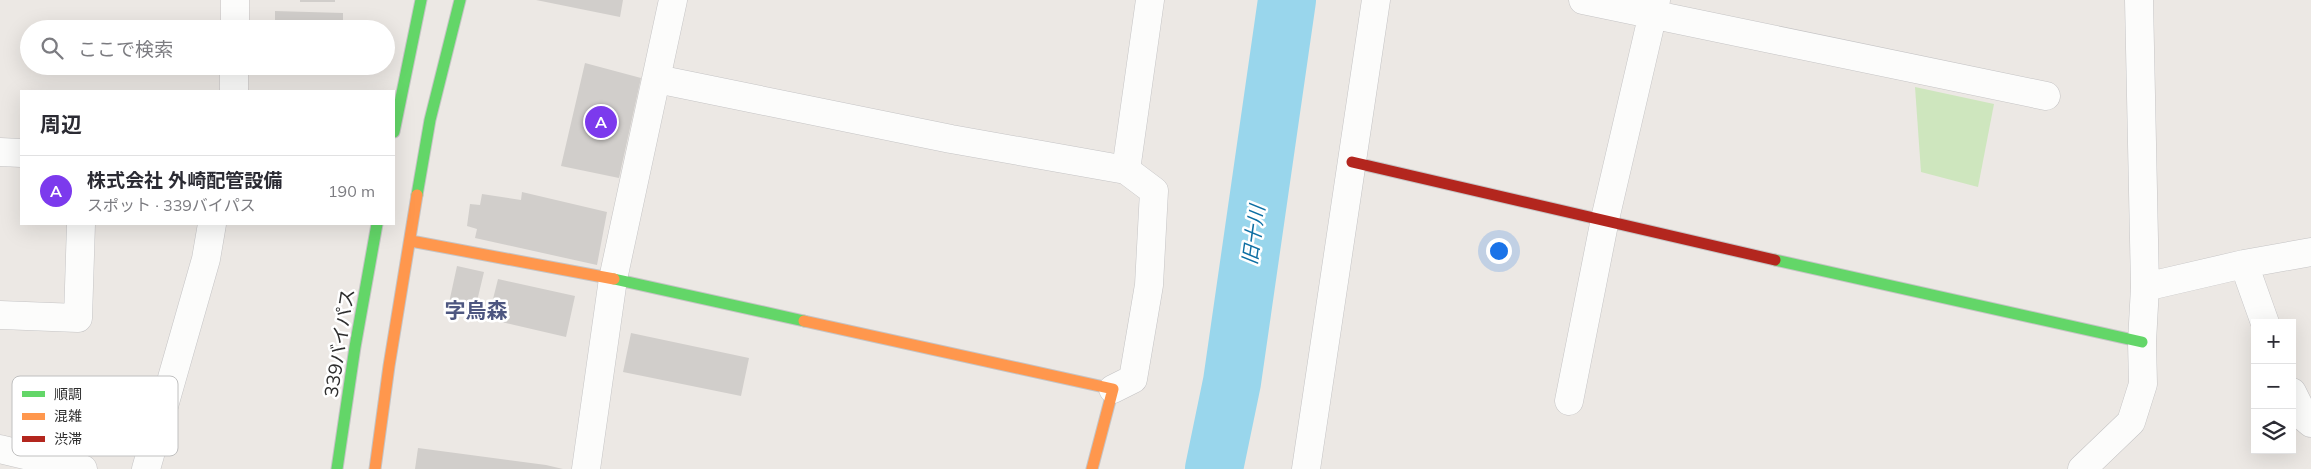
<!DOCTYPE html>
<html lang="ja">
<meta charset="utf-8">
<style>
:root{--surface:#fff;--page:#f7f7f7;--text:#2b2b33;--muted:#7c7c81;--line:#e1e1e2;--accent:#7c3aed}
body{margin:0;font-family:Mulish,"Noto Sans JP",sans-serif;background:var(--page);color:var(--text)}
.controls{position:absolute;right:15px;bottom:15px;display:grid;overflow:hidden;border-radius:0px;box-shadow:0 5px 20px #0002}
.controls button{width:45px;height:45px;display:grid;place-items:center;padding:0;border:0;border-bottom:1px solid var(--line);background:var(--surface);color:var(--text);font:25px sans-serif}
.you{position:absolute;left:1498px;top:250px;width:18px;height:18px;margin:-12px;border:4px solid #fff;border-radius:50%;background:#1a73e8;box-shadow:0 0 0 8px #1a73e833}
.badge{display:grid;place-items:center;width:32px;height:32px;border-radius:50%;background:var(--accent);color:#fff;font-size:16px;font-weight:700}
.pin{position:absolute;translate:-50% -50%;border:2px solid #fff;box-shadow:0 1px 5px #0006}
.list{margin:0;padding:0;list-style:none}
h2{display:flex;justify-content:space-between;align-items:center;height:65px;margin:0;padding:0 20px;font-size:21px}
h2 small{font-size:16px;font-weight:400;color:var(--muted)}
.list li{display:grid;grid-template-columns:32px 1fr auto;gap:15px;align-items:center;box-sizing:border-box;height:70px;padding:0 20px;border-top:1px solid var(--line)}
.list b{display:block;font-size:19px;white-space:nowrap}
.list p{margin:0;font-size:16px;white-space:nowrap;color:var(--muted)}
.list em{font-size:16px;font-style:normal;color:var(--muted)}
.icon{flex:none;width:28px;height:28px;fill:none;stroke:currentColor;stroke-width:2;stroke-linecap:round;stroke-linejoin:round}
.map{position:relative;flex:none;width:2311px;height:469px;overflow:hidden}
.search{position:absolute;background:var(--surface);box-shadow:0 5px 20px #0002;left:20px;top:20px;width:375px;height:55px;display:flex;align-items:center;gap:12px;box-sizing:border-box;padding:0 18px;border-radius:28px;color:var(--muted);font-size:19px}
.panel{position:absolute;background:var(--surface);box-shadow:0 5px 20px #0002;left:20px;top:90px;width:375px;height:135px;border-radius:0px}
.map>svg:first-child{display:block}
</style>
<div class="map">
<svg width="2311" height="469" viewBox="0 0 2311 469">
<rect width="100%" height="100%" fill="#ece8e4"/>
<path fill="#cee6be" d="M1915,87L1994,104L1978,187L1921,172Z"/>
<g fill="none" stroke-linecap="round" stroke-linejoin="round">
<path stroke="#99d6ec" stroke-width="58" d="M1214,469L1232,382L1287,0"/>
</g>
<path fill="#d1cecb" d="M300,0H335V2H300Z
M536,0H623L620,17Z
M275,11L343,13V29H275Z
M585,63L641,78L619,178L561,166Z
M522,192L607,212L597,265L475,238L477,229L467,226L470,204L480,205L482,194L521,200Z
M457,266L484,272L473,318L447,312Z
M498,279L575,296L566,337L488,319Z
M631,333L749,358L741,396L623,372Z
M418,448L546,465L563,469H415Z"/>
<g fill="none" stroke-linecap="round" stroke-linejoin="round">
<defs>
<path id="street" d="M1583,0L2046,96
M235,29V0
M657,79L951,139L1126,170L1150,0
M234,91V66
M0,152L21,153
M2244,264L2265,323
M2145,287L2244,264L2311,252
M0,315L78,318L81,224
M1113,389L1133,379L1149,285L1154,191L1126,170
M2292,392L2305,418L2311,423
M1569,401L1605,219L1656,0
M0,449L83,469
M146,469L206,259L212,224
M586,469L613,279L673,0
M1306,469L1376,0
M2082,469L2131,422L2143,384L2142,342L2145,287L2139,0"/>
<path id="fast" d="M394,132L421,0
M417,195L430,120L460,0
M1775,260L2142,342
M614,279L804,321
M337,469L355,347L377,224"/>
<path id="slow" d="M411,241L614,279
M804,321L1113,389L1092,469
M375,469L389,366L417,195"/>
<path id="jam" d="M1352,162L1775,260"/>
</defs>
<use href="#street" stroke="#c5c4c5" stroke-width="29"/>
<use href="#fast" stroke="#c5c4c5" stroke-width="13"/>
<use href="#slow" stroke="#c5c4c5" stroke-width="13"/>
<use href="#jam" stroke="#c5c4c5" stroke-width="13"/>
<use href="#street" stroke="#fcfcfb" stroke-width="28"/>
<use href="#fast" stroke="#63d668" stroke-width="11"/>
<use href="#slow" stroke="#ff974d" stroke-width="11"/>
<use href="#jam" stroke="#b3261e" stroke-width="11"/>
</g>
<g text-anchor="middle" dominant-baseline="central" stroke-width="5" stroke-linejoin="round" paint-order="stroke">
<g font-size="19" fill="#2e2e2e" stroke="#fff">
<text transform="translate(339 343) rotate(-81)">339バイパス</text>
</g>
<g font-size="20" font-style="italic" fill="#0d6fa3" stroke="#fff">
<text transform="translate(1253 235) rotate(-82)">旧十川</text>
</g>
<g font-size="21" font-weight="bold" fill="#4d5680" stroke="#fff">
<text x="476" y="310">字烏森</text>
</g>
</g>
<rect x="12" y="376" width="166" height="80" rx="8" fill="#fff" stroke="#c0c0c0" stroke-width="1"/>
<rect x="22" y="391" width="23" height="6" fill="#63d668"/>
<rect x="22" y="413" width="23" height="7" fill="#ff974d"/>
<rect x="22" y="436" width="23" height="6" fill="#b3261e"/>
<g font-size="14" fill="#2e2e2e">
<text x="54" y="399">順調</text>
<text x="54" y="421">混雑</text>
<text x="54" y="444">渋滞</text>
</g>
</svg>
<div class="controls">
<button>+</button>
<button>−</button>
<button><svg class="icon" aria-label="layers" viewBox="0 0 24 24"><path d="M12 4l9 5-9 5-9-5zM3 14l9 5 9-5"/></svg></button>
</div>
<div class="you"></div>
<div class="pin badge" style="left:601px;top:122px">A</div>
<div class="search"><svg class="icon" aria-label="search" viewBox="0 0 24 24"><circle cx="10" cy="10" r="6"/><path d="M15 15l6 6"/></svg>ここで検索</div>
<section class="panel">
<h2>周辺<small></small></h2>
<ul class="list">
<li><span class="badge">A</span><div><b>株式会社 外崎配管設備</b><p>スポット · 339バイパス</p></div><em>190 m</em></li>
</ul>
</section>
</div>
